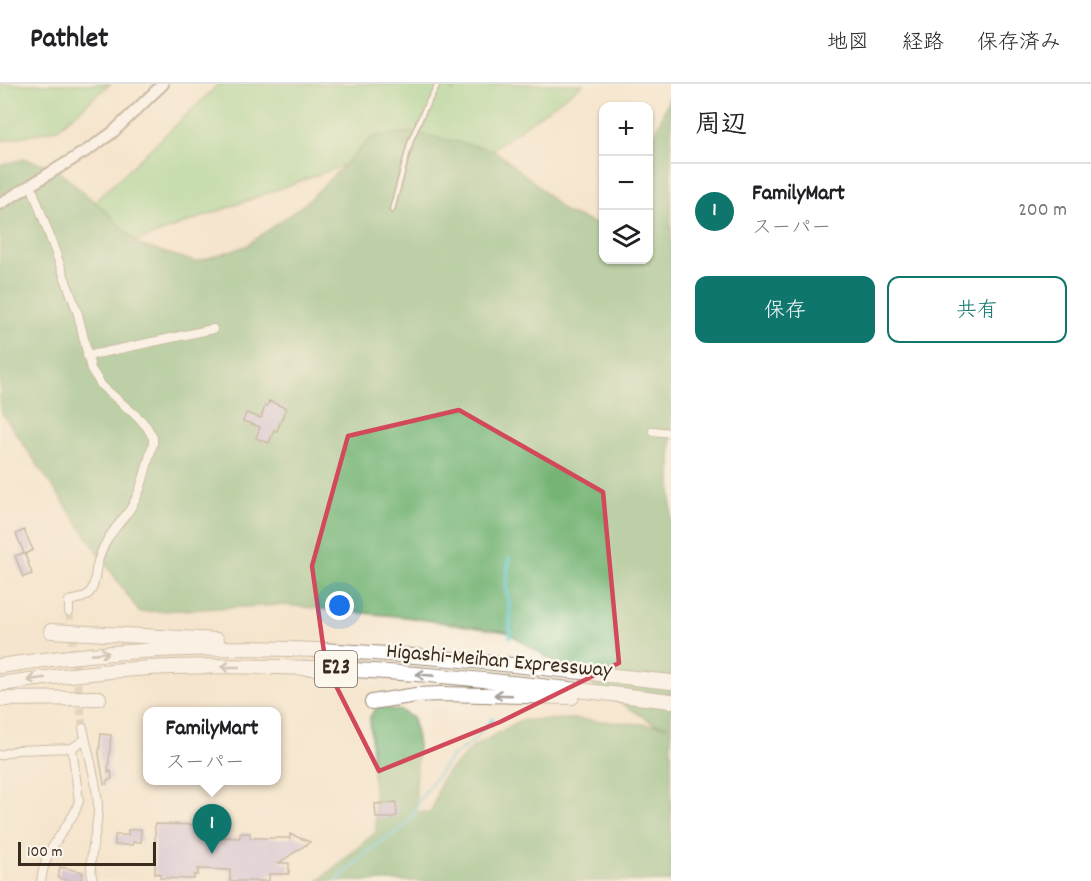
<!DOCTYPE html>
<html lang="ja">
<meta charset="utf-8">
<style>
:root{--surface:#fff;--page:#f2f2f2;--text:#202124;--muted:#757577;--line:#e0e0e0;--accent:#0f766e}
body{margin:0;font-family:Dekko,"Klee One",sans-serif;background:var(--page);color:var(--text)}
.controls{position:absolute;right:18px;top:18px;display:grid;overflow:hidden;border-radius:12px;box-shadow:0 2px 4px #0004}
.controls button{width:54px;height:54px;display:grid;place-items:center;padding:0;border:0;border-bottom:2px solid var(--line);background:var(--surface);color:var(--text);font:30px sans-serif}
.scale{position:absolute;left:18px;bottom:15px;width:138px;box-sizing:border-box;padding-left:6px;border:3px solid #3b2a1e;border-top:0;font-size:16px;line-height:21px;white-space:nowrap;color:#3b2a1e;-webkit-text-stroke:4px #fbf7ec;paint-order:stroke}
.you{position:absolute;left:340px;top:522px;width:21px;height:21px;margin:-15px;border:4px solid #fff;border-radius:50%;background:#1a73e8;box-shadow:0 0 0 9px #1a73e833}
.badge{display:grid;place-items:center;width:39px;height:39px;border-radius:50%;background:var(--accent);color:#fff;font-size:20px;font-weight:700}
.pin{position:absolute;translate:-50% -50px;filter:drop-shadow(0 2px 3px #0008)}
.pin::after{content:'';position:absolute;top:32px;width:21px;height:18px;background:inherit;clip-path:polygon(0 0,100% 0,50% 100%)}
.popup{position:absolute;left:143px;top:623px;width:138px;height:78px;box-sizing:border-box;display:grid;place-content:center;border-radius:12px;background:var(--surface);filter:drop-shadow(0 2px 4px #0005);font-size:20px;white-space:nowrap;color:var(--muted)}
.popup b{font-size:22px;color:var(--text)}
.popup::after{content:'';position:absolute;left:50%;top:100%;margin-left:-12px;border:12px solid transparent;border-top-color:var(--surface)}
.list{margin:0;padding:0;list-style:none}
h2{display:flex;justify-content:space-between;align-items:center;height:78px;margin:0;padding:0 24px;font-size:26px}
h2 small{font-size:20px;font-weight:400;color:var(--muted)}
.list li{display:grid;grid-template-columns:39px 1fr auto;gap:18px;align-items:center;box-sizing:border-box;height:96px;padding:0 24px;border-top:2px solid var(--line)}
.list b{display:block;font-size:22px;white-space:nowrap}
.list p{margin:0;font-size:20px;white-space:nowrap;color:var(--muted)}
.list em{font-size:20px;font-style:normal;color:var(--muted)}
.actions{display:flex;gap:12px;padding:18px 24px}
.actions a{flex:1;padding:14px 0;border:2px solid var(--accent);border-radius:12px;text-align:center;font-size:21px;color:var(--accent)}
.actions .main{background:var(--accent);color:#fff}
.icon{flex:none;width:33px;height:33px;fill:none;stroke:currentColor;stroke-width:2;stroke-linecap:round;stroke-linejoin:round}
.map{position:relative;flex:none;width:671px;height:797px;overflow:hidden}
header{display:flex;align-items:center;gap:36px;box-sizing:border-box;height:84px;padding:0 30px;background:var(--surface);border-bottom:2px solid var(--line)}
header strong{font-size:28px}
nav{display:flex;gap:33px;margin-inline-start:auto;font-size:21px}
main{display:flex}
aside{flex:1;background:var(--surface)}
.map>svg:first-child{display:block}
</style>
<header>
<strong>Pathlet</strong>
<nav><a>地図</a><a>経路</a><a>保存済み</a></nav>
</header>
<main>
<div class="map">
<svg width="671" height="797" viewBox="0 0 671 797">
<rect width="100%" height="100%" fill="#fbf7ec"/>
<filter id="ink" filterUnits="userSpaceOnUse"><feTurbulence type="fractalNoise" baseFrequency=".0167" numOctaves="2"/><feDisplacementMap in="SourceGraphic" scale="12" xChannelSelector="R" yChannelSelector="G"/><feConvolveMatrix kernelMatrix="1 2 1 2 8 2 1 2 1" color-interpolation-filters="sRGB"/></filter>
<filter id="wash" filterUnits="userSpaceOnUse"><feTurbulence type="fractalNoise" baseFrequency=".008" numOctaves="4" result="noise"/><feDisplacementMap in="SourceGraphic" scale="24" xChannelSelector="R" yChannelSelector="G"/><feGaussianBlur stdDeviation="1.35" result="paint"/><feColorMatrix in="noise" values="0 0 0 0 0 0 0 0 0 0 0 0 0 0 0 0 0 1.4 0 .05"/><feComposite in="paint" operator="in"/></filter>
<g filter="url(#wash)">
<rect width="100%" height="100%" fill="#f6e5ce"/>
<path fill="#91d289" stroke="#667e54" stroke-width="1.5" d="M0,0H110L57,45L0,57Z
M219,0H447L453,7L459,0H583L479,75L369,72L112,166L83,129Z"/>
<path fill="#74b475" stroke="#586f4a" stroke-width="1.5" d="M671,9V797H318L376,748L370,633L374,627L379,623L401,627L413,634L418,661L415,727L431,729L442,694L473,663L521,636L574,635L668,642L653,639L507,548L405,533L283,521L139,528L0,326V81L24,75L52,82L106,127L139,161L196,178L246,162L307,118L372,53L411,48L494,66L535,99L565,128L601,142L603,140L604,176H648L649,66Z"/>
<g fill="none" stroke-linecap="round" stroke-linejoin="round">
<path stroke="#5fc9da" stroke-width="3" d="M509,474L506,503L510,527V553
M336,797L370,766L404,743L414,731L419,716L451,673L471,659L493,635"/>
</g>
<g id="blocks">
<path fill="#b6a3dc" d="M269,317L286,324L277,347L274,346L269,359L256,354L260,343L243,337L246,329L261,334L265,322H267Z
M24,446L33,466L25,470L32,490L23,493L15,472L24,469L16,450Z
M101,650L111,651L108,688L111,687L112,695L107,696V700H104L99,670Z
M396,718L397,732L392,733V734H376L375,720Z
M155,740L200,741V746L220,747V753L240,754V749H250V754H290V750L310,758L279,779H289V790H269V797H230V786L198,785V791H194V795L160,794V789L155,790Z
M141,745V758H133V761H115V751H128V746Z
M60,783L83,788L81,797H70L58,794Z"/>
</g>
</g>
<g filter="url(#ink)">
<use href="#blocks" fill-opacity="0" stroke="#988876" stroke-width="1.5"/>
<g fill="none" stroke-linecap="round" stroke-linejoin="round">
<path stroke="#d1c0ab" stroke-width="8" stroke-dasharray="8 4" stroke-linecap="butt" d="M69,528L83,644"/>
<defs>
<path id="lane" d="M392,126L411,56L424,26L438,0"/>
<path id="street" d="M31,101L78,230L91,285L102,302L140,335L147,343L153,354V360C147,379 143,404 132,422C123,437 110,447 103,464C100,471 97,479 96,486C95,493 95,502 90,508C85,515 77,515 69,517V528
M87,272L213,245
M653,347L671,349
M83,644C88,670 97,696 98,722C99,747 86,774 93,797
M0,671L17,666L72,664L85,655
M41,797L43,786L49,768L75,728L79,717L72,664"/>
<path id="secondary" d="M0,120L89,65L112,49L163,0"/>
<path id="highway" d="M51,547L217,556
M0,582C96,567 193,562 290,565C418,569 544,584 671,598
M0,600C57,592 114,585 172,583C289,580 406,587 522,600C572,605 621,611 671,617
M0,615L99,614
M372,618L416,611L440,610L572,613"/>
</defs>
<use href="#lane" stroke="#988876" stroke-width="7"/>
<use href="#street" stroke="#988876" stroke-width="10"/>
<use href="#secondary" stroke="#988876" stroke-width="14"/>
<use href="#highway" stroke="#988876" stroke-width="16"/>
<use href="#lane" stroke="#fff" stroke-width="4"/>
<use href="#street" stroke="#fff" stroke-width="8"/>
<use href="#secondary" stroke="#fff" stroke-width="10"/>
<use href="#highway" stroke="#fff" stroke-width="14"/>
</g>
<defs><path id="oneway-shaft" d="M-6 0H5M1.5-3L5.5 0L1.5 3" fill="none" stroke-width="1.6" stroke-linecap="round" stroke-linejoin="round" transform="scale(1.5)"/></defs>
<g stroke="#a79f9a">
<use href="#oneway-shaft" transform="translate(100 569) rotate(-5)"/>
<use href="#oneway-shaft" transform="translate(230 583) rotate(180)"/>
<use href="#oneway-shaft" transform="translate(425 591) rotate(-175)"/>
<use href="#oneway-shaft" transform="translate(36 595) rotate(172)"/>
<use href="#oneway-shaft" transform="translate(503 611) rotate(-178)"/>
</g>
</g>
<path d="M0 0H671V797H0ZM459,326L603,408L619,579L500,638L379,687L326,582L312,482L348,352Z" fill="#f6e5ce" fill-opacity=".55" fill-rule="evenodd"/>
<path fill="none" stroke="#d1495b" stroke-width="4.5" stroke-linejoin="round" d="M459,326L603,408L619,579L500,638L379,687L326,582L312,482L348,352Z"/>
<g text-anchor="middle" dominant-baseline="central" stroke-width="5" stroke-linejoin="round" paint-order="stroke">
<rect fill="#fbf7ec" stroke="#75685c" stroke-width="1.5" x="315" y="567" width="42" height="36" rx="4.5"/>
<g font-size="21" font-weight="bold" fill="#3b2a1e">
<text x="336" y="585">E23</text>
</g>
<g font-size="22" fill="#3b2a1e" stroke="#fbf7ec">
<text transform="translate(499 578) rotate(5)">Higashi-Meihan Expressway</text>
</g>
</g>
</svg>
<div class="controls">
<button>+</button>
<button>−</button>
<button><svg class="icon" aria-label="layers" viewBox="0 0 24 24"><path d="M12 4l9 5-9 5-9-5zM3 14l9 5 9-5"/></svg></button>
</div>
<div class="scale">100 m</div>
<div class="you"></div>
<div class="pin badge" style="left:212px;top:770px">1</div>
<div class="popup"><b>FamilyMart</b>スーパー</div>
</div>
<aside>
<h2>周辺<small></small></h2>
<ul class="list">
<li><span class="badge">1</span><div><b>FamilyMart</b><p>スーパー</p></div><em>200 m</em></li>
</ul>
<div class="actions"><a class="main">保存</a><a>共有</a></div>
</aside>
</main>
